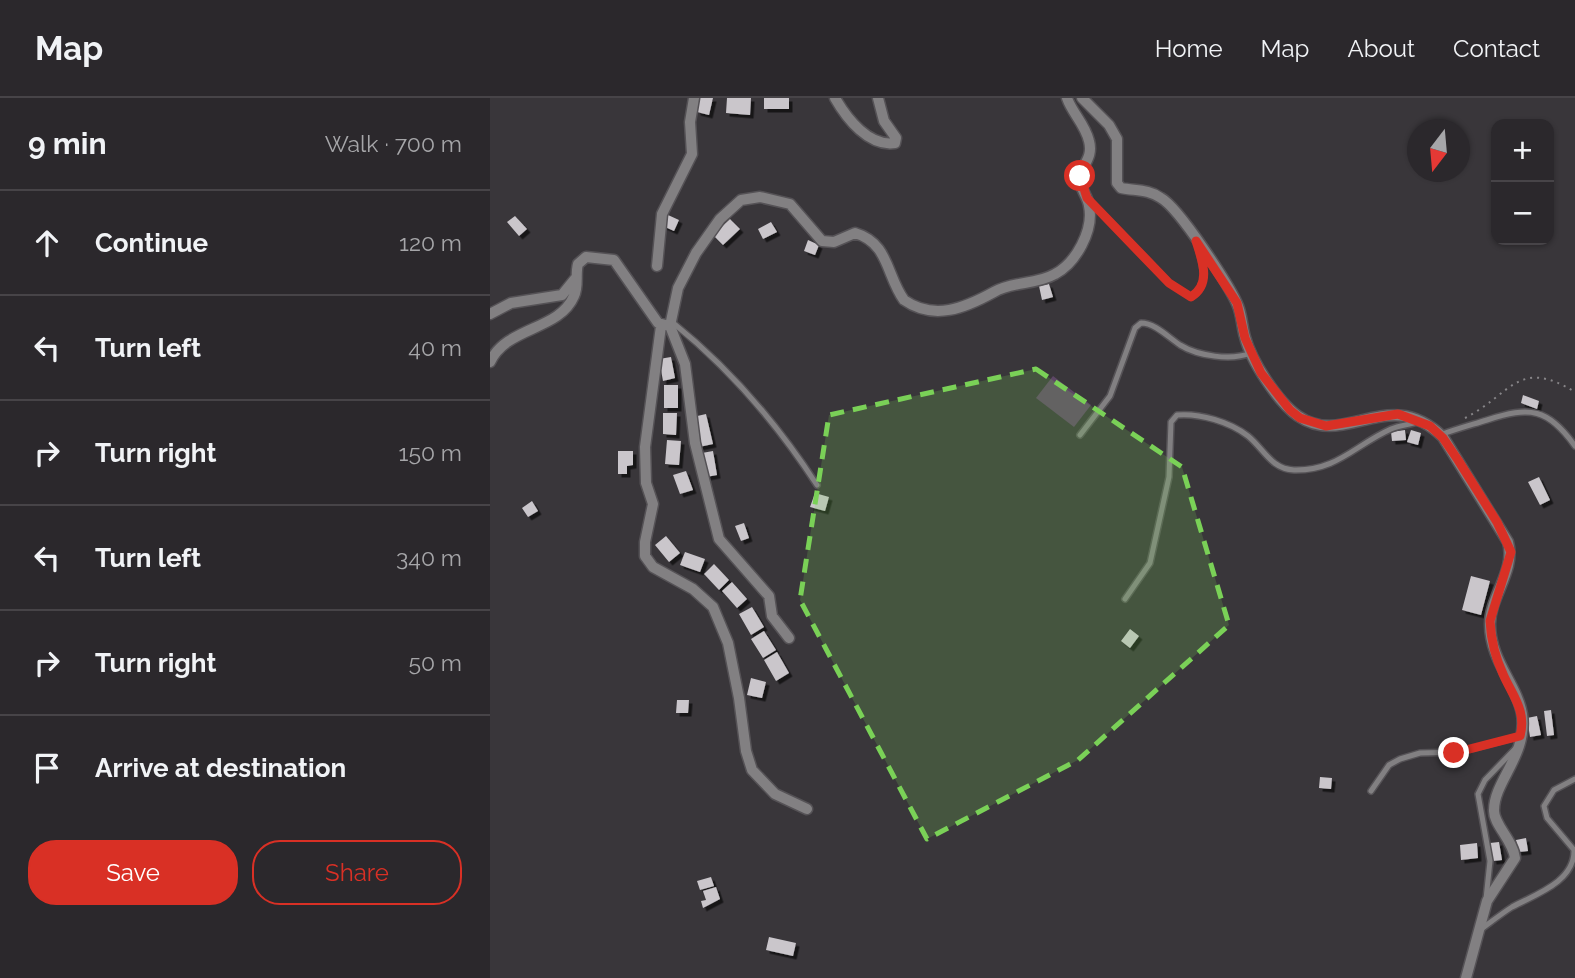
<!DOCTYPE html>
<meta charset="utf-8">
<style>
:root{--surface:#2b282c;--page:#333034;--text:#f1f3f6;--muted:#a6a6a9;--line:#474448;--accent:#d93025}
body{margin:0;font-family:Raleway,sans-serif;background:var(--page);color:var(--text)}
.controls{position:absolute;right:21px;top:21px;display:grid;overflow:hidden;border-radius:14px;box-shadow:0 2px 5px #0004}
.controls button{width:63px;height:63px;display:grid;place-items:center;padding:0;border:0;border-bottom:2px solid var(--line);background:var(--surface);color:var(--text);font:35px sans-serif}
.compass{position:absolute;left:917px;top:21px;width:63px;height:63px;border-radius:50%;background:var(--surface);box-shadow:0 2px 5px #0004;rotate:196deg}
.stop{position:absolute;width:21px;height:21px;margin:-16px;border:5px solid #d93025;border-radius:50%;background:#fff}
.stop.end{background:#d93025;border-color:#fff;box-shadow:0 2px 7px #0008}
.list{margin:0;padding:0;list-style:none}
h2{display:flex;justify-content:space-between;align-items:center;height:91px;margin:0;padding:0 28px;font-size:30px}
h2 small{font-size:23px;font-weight:400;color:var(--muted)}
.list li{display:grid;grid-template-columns:46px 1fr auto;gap:21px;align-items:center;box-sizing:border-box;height:105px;padding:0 28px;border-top:2px solid var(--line)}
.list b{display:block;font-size:26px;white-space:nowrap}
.list em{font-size:23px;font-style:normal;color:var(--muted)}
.actions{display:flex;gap:14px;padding:21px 28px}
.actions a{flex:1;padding:16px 0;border:2px solid var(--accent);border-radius:28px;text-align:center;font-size:24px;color:var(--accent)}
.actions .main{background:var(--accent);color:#fff}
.icon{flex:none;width:38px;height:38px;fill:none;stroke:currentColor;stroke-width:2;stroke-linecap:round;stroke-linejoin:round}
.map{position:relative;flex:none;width:1085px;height:880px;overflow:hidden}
header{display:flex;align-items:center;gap:42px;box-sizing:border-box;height:98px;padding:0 35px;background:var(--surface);border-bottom:2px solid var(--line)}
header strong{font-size:33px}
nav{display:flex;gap:38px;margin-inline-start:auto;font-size:24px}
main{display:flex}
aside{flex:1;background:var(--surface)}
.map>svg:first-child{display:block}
</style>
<header>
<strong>Map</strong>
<nav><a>Home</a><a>Map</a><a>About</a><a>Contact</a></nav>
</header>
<main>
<aside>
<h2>9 min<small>Walk · 700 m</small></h2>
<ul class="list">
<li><svg class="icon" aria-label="ahead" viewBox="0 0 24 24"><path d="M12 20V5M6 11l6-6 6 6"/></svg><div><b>Continue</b></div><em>120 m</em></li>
<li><svg class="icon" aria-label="left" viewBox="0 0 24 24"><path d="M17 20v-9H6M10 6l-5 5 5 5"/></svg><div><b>Turn left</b></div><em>40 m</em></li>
<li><svg class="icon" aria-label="right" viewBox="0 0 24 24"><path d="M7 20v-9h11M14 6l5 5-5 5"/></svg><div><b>Turn right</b></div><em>150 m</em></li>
<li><svg class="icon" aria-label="left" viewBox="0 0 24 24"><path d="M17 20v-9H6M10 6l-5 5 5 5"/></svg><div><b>Turn left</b></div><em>340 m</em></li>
<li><svg class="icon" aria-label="right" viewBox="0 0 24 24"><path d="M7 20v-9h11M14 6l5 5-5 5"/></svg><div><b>Turn right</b></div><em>50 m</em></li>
<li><svg class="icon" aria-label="arrive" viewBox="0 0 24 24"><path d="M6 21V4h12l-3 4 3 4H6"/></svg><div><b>Arrive at destination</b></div></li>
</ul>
<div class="actions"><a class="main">Save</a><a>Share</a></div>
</aside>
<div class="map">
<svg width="1085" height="880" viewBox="0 0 1085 880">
<defs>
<filter id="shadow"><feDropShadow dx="3.5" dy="3.5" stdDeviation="0" flood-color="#0009"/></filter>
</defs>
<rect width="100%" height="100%" fill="#39363a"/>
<path fill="#5e4666" d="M563,278L601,307L584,329L546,300Z"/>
<path fill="#cac6cb" filter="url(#shadow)" d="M210,0H223L219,17L207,14Z
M237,0H261L260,17L236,15Z
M274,0H299V11H274Z
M178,117L189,122L184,133L173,128Z
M25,118L37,131L29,138L17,124Z
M240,121L250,131L233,147L223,137Z
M281,124L287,134L273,141L268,131Z
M318,142L329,147L325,157L314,153Z
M559,186L563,199L552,202L549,188Z
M181,259L185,280L173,283L169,261Z
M174,287H188V310H174Z
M1033,297L1049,303L1047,311L1031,305Z
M173,315H187L186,337L173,336Z
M216,316L223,346L209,349L203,319Z
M915,332L916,342L902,343L901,334Z
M921,332L931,335L928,347L917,344Z
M177,342L191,343L189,367L175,366Z
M128,353H143V367L137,368V376H128Z
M223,353L227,377L216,379L212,355Z
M196,373L203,392L190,396L183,377Z
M1049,379L1060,402L1050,407L1038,384Z
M325,395L339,399L335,413L320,409Z
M42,403L48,413L38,419L32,410Z
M254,425L259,440L251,443L245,428Z
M176,438L190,455L179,464L165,447Z
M195,454L215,461L210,474L190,467Z
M224,466L239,482L229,492L214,476Z
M981,478L1000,483L991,517L972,512Z
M242,484L257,501L247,510L232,493Z
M262,509L274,529L261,537L249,516Z
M640,531L649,538L640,550L631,543Z
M274,533L286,552L273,560L261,541Z
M287,554L299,575L286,583L274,562Z
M261,580L276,584L272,600L257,597Z
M187,602H199L198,615H186Z
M1061,612L1064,637L1057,638L1054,613Z
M1047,618L1051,637L1040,639L1037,620Z
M830,679L842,680L841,691L829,690Z
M1036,740L1038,753L1028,754L1026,742Z
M1009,744L1012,762L1003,763L1000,745Z
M987,745L988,760L971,762L970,747Z
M221,779L224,788L210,792L207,783Z
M226,789L230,801L213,810L211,803L216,802L213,793Z
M279,839L306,845L303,858L276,852Z"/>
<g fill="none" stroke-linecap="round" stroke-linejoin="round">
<defs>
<path id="lane" d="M600,103L679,185L701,199C720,187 713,168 708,149
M182,224C238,269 288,327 327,387
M590,337L620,298L645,230L651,225C665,225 678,239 690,247C708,258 741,263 761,255
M950,337C966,331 981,327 997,322C1040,308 1058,310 1085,348
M635,501L660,465L679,379L681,324L687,317C710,315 740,324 758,338C774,351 781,371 804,372C847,373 865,347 901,331C910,327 919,327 927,324
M881,693L899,667L910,661L930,655L970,654L1030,638
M996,801L1000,763L988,696L995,682L1025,651
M990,832C1001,824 1011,816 1022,809C1044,797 1085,784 1084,752L1057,720L1054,708L1064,692L1085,681"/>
<path id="street" d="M345,0C357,21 379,49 405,45L406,40L394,23L388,0
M592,0L619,27L627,41V85L631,90C646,93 658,91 671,100C689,110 740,188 748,208C752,218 752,229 755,239C761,263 788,304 808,318C856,351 898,286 953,339L1018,444C1026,473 1000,498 1000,526C1000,563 1027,586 1032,616C1038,657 1004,683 1004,712C1003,726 1023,742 1025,760L997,803L976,880
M167,168L172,116L202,56L200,24L204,0
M0,216L21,205L72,197L85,181
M171,228L155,349L156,385L163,406L155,444V458L163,469L203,491L223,509L238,545L249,600L256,653L262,672L285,696L317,711
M180,228L195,266L205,345L229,441L279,498L282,518L299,540
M0,264C17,228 69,233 84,198C89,188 85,176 88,166L96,159L124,162L168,225L180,228L188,190L206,155L230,121L251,102L270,99L300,106L332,143L344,144L365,135C399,145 396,177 414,202C444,223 475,210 504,194C523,183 546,187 565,176C586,165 604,132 599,108C598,99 591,92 590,83C589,68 604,62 599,43C595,26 582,15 577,0"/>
</defs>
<use href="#lane" stroke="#555256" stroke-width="8"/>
<use href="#street" stroke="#555256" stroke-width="13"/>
<path stroke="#878588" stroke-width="2" stroke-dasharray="2 5" stroke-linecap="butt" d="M975,320C1022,296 1028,259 1085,294"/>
<use href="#lane" stroke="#828082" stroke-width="5"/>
<use href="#street" stroke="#828082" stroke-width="10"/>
</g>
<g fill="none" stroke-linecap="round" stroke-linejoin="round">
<path stroke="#d93025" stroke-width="9" d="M590,78L597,100L679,185L701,199C722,186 712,162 706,143L747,205L755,240L771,275L800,312L810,320L836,328L908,316L940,328L953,340L968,362L1007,424L1021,454L1000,523C1001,541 1005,559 1013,576C1022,597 1037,613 1030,638L964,655"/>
</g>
<path fill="#7ad157" fill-opacity="0.2" stroke="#7ad157" stroke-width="5" stroke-dasharray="14 9" stroke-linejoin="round" d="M546,271L692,369L739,527L588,662L437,741L310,502L339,317Z"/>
</svg>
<div class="controls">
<button>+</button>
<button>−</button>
</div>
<svg class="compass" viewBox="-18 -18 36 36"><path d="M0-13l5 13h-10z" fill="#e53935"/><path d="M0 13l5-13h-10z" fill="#a6a6a9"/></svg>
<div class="stop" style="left:590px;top:78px"></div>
<div class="stop end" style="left:964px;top:655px"></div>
</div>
</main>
